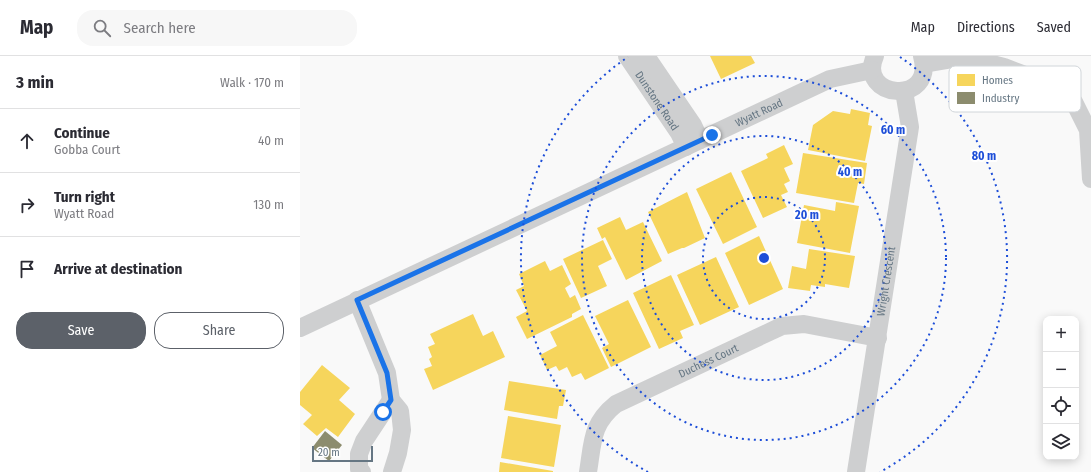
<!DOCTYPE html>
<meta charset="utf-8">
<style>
:root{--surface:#fff;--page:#f7f7f7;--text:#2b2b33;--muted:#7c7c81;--line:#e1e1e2;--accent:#5c6169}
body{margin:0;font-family:"Fira Sans Condensed",sans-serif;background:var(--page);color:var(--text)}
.controls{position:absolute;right:12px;bottom:12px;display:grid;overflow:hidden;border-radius:8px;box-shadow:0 2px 10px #0003}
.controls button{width:36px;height:36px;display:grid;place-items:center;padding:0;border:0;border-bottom:1px solid var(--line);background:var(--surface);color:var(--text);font:20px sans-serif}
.scale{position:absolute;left:12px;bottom:10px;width:61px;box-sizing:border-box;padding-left:4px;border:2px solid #657683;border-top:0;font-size:11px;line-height:14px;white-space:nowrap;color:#657683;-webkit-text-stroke:3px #fff;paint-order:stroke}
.stop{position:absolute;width:12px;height:12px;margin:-9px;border:3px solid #1a73e8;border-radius:50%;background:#fff}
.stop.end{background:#1a73e8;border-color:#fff;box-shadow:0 1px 4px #0008}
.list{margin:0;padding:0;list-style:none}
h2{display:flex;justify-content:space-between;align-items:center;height:52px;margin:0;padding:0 16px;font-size:17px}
h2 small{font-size:13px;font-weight:400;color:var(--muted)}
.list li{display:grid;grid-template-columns:26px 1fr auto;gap:12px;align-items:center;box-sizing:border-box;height:64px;padding:0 16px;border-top:1px solid var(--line)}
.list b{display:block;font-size:15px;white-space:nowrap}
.list p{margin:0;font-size:13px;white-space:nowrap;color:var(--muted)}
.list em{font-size:13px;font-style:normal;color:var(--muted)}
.actions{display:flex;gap:8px;padding:12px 16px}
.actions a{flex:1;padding:9px 0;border:1px solid var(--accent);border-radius:16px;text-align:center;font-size:14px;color:var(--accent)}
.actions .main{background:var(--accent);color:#fff}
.icon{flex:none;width:22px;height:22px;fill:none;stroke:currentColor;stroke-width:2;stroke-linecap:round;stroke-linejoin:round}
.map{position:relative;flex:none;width:791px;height:416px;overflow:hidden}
header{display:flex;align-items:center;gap:24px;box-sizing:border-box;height:56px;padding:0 20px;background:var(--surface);border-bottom:1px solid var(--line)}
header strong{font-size:19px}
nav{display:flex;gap:22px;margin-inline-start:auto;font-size:14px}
.search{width:280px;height:36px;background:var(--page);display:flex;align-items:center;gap:10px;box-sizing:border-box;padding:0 14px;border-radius:16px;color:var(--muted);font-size:15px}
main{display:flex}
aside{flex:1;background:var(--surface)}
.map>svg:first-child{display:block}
</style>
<header>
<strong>Map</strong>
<div class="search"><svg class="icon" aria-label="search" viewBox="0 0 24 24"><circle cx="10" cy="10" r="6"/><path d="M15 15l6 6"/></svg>Search here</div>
<nav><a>Map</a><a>Directions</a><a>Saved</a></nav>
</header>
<main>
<aside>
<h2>3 min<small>Walk · 170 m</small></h2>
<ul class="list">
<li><svg class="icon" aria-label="ahead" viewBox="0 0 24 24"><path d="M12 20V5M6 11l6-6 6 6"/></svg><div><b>Continue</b><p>Gobba Court</p></div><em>40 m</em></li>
<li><svg class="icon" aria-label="right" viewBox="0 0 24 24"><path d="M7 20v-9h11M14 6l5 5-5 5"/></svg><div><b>Turn right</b><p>Wyatt Road</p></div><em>130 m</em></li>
<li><svg class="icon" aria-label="arrive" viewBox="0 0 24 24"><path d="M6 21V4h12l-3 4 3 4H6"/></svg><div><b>Arrive at destination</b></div></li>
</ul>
<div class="actions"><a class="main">Save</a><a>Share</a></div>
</aside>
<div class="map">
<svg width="791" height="416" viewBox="0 0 791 416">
<rect width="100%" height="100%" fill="#f9f9f9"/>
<path fill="#f6d55c" d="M410,0H451L455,7L421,23Z
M551,53L570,57L568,69L572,70L565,105L508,94L513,69L533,55L550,58Z
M484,89L493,108L484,112L490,125L484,128L488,136L481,139L487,151L463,162L441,115L468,102L466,98Z
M503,97L567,107L564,128L558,127L554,147L496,137Z
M431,116L457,171L423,188L396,133Z
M387,136L405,182L384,192H382L368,198L348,156Z
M536,146L559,150L550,197L497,187L504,149L535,155Z
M320,161L326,174L343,166L362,205L326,224L305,181L302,183L297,172Z
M459,180L483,233L449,249L425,197Z
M303,184L312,203L298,210L307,230L281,242L263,203Z
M509,193L555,200L549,232L525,228V231L511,229L510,235L488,232L492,210L506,213Z
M416,201L439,251L400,269L377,219Z
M245,205L250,215L262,209L271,228L265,232L270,242L275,239L281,253L272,258V261L227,283L216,261L227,255L216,234L224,230L219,218Z
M371,219L394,269L380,275L383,282L359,293L333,237Z
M328,244L351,291L311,311L302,292L309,288L295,260Z
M173,258L183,280L193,275L205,301L133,334L124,313L132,310L129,303L132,301L128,291L135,288L130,278Z
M283,259L309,312L285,324L281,317L272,321L267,311L259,315L256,310L247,314L240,299L257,290L250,276Z
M22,309L50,332L39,344L55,358L38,381L26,372L17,380L3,368L12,359L0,349V336Z
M209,325L266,334L263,350H259L257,363L204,354Z
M208,360L261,369L254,411L201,402Z
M200,406L253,415V416H199Z"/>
<path fill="#8c8c6e" d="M25,375L42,389L29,405L12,392Z"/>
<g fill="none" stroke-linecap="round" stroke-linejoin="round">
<g stroke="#cecfd0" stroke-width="18">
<path id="s1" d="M327,0L379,77L386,91"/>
<path d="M346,0L393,69L400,84"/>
<path d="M575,0C556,42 636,51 622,0"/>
<path d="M624,8L665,1L704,11L749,28L774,46L788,74L791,123"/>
<path d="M57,244L87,317L91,344L100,355L102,374L98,397L92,416"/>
<path id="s2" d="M0,272L530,23L572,14"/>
<path d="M62,416L59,413V398L64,385L91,344"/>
<path id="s3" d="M288,416C293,386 291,368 316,348L482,270L504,268L578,282"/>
<path id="s4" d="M556,416L610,71L604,35"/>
</g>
</g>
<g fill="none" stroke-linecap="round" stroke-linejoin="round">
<path stroke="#1a73e8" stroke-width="5" d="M83,356L91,344L87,317L57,244L412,79"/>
</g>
<g fill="none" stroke="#1d4ed8" stroke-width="2" stroke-dasharray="2 4">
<circle cx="464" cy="202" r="61"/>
<circle cx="464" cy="202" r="122"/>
<circle cx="464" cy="202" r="182"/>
<path d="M348 416A243 243 0 0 1 328 1M600 1A243 243 0 0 1 580 416"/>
</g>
<g text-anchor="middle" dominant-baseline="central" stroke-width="4" stroke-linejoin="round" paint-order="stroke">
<g font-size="11" fill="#657683" stroke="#fff">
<text stroke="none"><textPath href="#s1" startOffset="54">Dunstone Road</textPath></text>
<text stroke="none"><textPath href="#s2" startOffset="507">Wyatt Road</textPath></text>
<text stroke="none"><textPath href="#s4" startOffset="193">Wright Crescent</textPath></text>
<text stroke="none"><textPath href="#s3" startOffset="178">Duchess Court</textPath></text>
</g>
</g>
<rect x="649" y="10" width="132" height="46" rx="6" fill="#fff" stroke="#d1d6da" stroke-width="1"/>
<rect x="657" y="18" width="18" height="12" fill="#f6d55c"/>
<rect x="657" y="36" width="18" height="12" fill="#8c8c6e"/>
<g font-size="11" fill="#657683">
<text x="682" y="28">Homes</text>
<text x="682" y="46">Industry</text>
</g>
<circle cx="464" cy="202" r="6" fill="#1d4ed8" stroke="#fff" stroke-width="2"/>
<g font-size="12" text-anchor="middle" font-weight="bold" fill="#1d4ed8" stroke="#fff" stroke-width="4" stroke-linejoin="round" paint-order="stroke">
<text x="593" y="78">60 m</text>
<text x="684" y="104">80 m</text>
<text x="550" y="120">40 m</text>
<text x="507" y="163">20 m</text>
</g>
</svg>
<div class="controls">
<button>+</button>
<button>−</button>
<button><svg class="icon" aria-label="locate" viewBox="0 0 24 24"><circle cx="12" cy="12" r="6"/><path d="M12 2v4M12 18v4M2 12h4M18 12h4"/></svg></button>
<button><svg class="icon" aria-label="layers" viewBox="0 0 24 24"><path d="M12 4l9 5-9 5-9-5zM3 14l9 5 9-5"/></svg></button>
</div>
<div class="scale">20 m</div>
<div class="stop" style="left:83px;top:356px"></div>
<div class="stop end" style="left:412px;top:79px"></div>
</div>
</main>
